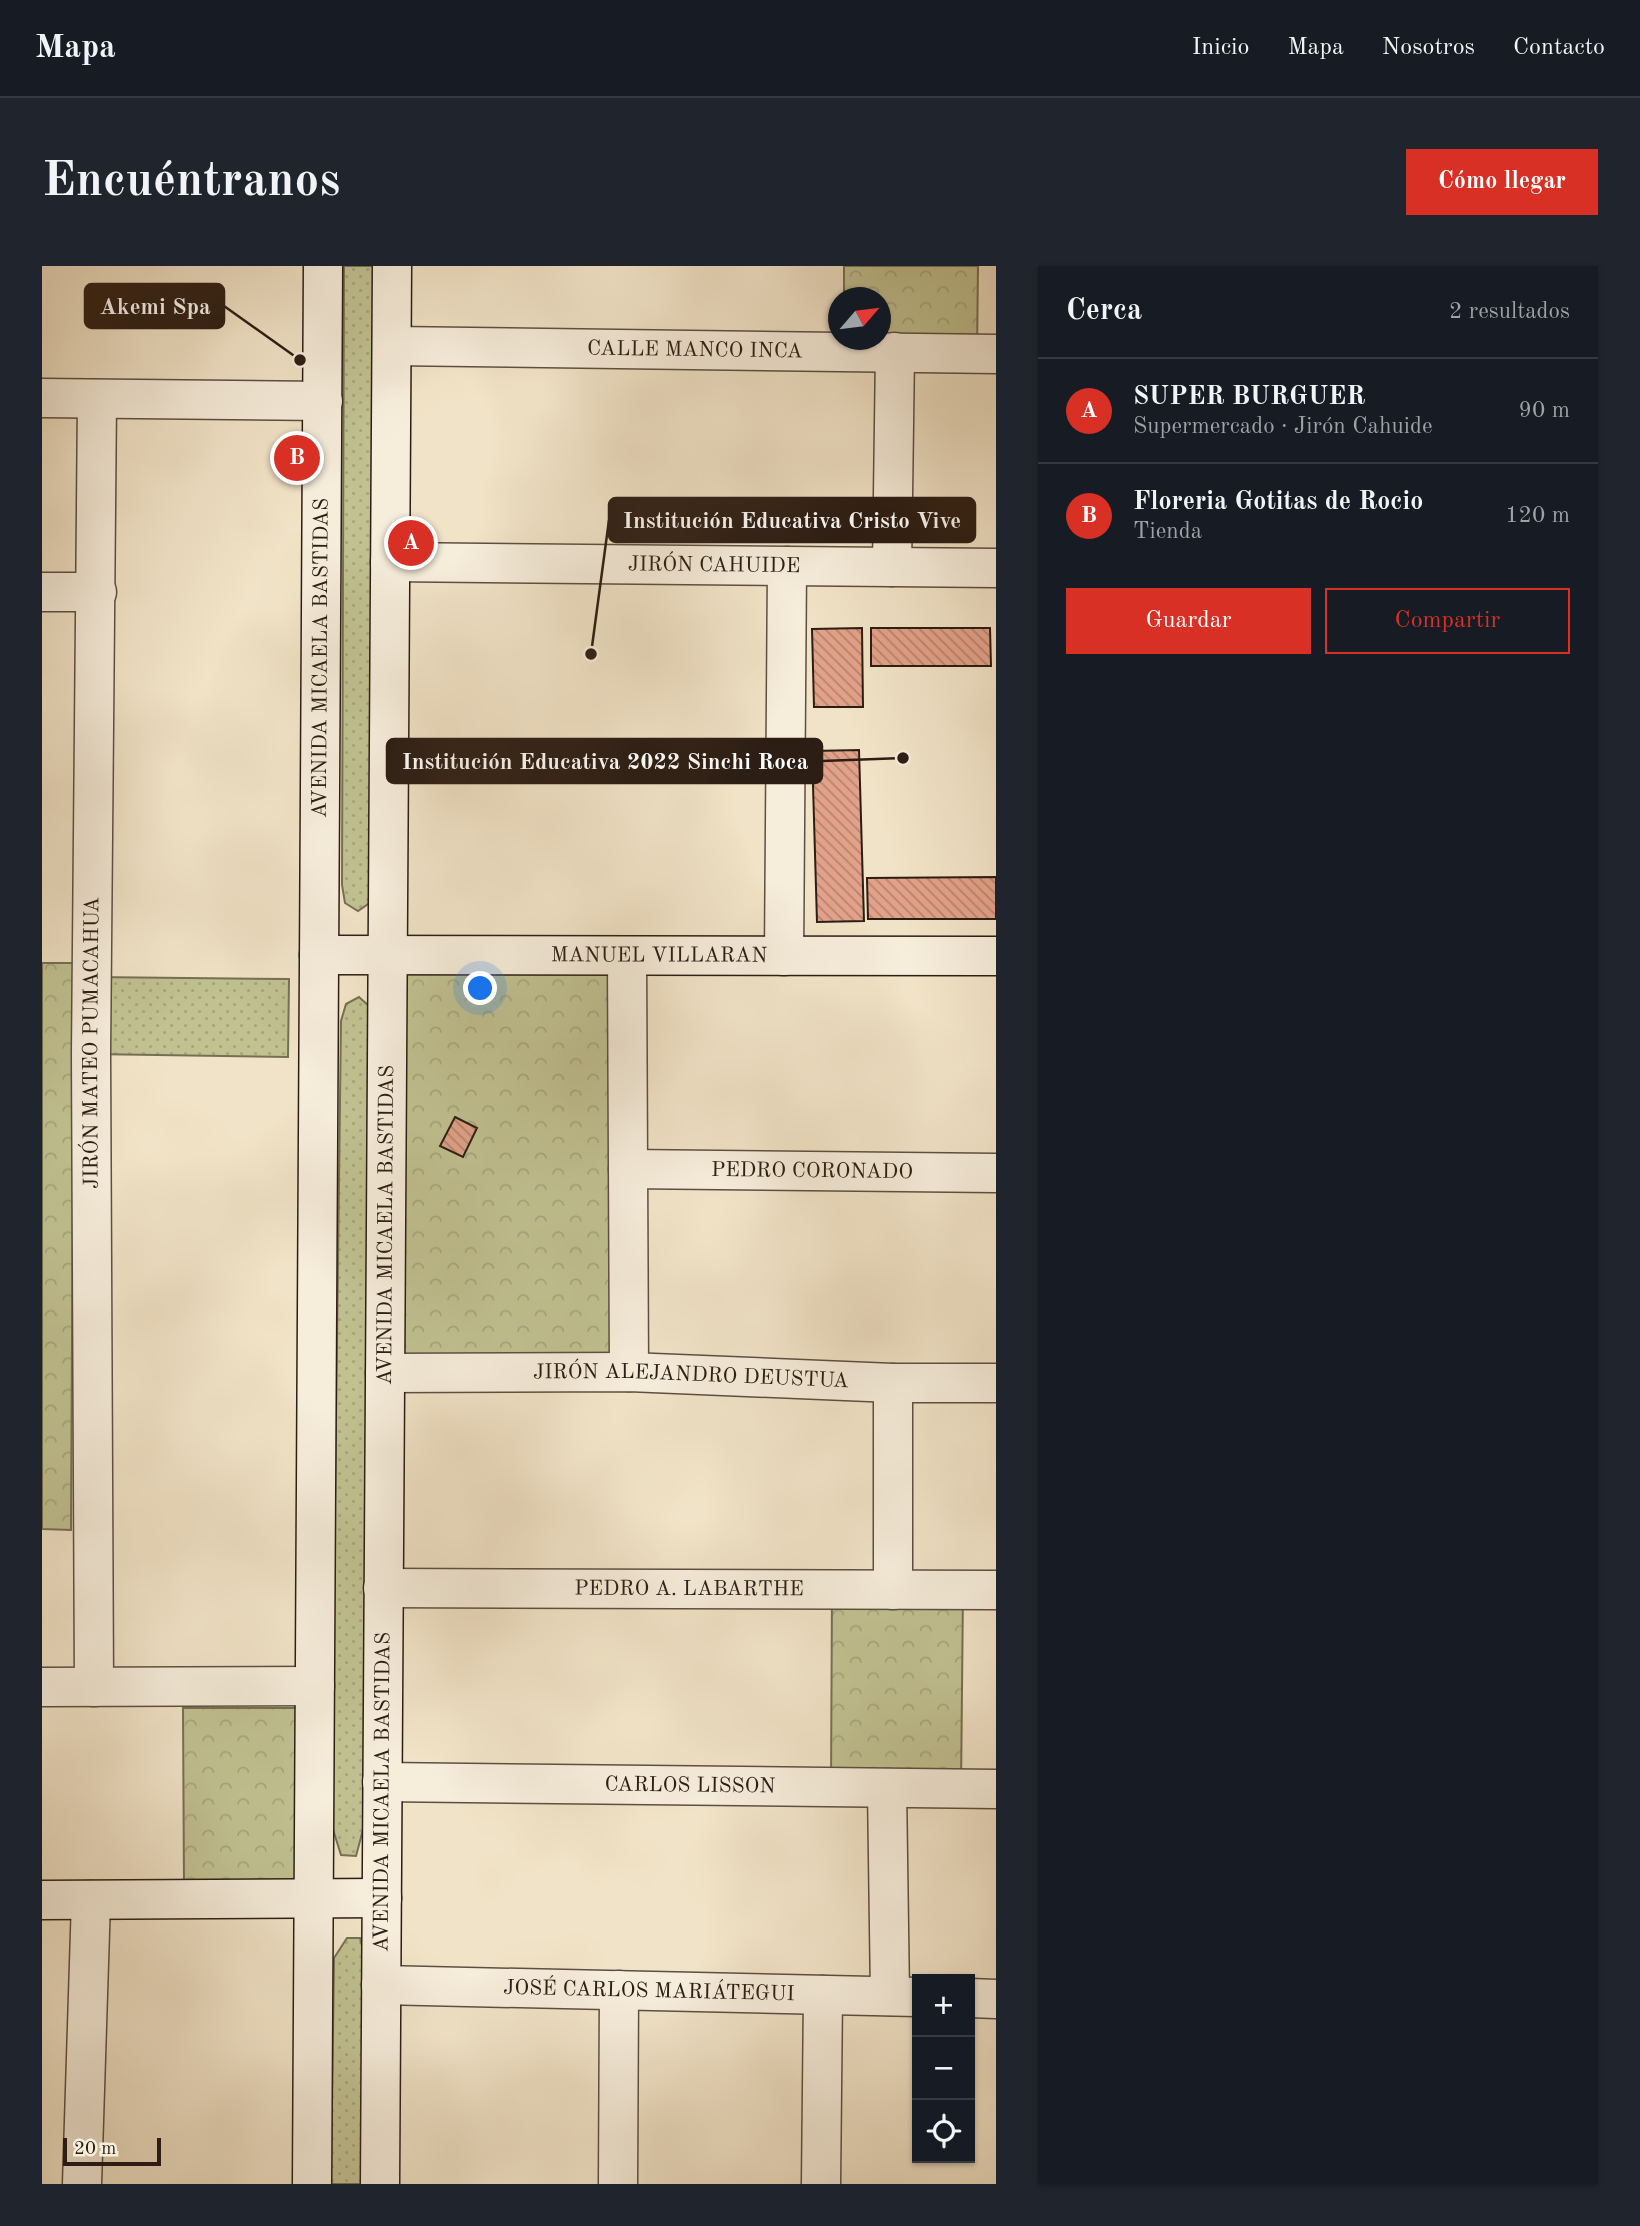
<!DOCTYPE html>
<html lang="es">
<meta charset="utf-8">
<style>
:root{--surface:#171b24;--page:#20242c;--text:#f1f3f6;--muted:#9ea1a6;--line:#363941;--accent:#d93025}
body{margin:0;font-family:"Old Standard TT",serif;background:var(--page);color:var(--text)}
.controls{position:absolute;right:21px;bottom:21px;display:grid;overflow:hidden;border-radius:0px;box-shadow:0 2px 5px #0004}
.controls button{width:63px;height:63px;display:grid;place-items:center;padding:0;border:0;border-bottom:2px solid var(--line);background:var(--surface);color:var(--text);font:35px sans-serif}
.compass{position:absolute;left:786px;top:21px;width:63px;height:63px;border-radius:50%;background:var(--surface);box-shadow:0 2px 5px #0004;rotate:62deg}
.scale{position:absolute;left:21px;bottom:18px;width:98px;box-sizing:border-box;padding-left:7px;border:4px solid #2c1e15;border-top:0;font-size:19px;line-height:24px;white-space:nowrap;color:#2c1e15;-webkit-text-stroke:5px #f6eddb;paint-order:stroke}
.you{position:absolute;left:439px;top:723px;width:24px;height:24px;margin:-18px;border:5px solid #fff;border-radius:50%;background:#1a73e8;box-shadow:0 0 0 10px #1a73e833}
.badge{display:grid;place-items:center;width:46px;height:46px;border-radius:50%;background:var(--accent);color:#fff;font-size:23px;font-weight:700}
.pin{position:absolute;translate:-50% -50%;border:4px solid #fff;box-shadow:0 2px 7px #0006}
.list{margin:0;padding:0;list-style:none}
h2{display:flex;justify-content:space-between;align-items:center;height:91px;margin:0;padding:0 28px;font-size:30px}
h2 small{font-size:23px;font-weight:400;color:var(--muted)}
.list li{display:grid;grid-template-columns:46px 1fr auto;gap:21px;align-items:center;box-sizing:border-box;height:105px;padding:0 28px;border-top:2px solid var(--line)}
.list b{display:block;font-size:26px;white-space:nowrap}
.list p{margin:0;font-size:23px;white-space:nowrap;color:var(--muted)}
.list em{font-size:23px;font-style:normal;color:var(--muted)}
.actions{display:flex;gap:14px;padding:21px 28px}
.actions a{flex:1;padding:16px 0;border:2px solid var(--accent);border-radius:0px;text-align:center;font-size:24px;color:var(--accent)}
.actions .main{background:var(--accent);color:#fff}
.icon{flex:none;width:38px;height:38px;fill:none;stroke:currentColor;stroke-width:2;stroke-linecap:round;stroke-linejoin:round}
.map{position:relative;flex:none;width:954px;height:1918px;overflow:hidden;border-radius:0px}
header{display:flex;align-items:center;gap:42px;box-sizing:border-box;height:98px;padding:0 35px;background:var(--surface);border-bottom:2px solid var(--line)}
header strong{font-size:33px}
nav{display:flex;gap:38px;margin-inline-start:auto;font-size:24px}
.intro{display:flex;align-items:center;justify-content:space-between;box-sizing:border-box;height:168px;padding:0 42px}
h1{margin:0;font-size:49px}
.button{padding:18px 32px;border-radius:0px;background:var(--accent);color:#fff;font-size:24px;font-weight:700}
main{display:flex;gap:42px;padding:0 42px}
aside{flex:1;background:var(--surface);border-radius:0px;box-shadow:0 2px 5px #0004}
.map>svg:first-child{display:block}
</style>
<header>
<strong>Mapa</strong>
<nav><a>Inicio</a><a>Mapa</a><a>Nosotros</a><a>Contacto</a></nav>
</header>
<div class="intro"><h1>Encuéntranos</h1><a class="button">Cómo llegar</a></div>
<main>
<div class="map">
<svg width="954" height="1918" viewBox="0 0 954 1918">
<defs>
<pattern id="grass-dots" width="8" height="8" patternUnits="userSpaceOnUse" patternTransform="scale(1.75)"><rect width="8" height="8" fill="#c1c191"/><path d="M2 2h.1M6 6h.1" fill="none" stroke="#a6a57c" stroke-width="1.8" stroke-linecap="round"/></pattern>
<pattern id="forest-crowns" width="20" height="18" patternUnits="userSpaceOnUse" patternTransform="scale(1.75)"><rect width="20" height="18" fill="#c1c191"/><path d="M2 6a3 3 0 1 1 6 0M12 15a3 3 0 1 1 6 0" fill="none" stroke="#a6a57c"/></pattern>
<pattern id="building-back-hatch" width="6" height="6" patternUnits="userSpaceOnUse" patternTransform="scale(1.75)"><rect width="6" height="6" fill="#e2a289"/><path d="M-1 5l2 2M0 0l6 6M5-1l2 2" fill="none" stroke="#b7836f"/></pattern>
</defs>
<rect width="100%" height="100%" fill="#f1e3c7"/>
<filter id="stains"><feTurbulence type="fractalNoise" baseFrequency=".00286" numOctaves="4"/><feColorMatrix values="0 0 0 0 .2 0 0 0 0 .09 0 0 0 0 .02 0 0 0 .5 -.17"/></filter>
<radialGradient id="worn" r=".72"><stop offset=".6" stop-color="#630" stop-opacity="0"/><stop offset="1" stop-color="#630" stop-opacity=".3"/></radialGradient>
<path fill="url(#grass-dots)" stroke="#767053" stroke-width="2" d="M302,0H337L329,636L316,645L303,637L300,619Z
M50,711L247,713L246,791L49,788Z
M317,731L328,741L322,1560L314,1590L299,1589L289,1557L299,755L304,738Z
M305,1672H318L325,1698L323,1918H289L292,1692Z"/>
<path fill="url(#forest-crowns)" stroke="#767053" stroke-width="2" d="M802,0H936L935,88L838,74V32L802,31Z
M346,689L585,690L587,1106L343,1107Z
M0,697H32L29,1264L0,1263Z
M790,1323L921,1324L919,1523L789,1521Z
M141,1442H267L268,1621L142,1622Z"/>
<path fill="url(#building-back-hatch)" stroke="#2c1e15" stroke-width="2" d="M820,362L821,441H772L770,363Z
M829,362H948L949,400H829Z
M817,484L822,655L775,656L770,485Z
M954,611V653H826L825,612Z
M413,851L435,862L421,891L398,880Z"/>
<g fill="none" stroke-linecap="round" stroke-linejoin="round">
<defs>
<g id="street">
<path id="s1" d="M350,80L954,88"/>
<path d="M0,132L281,135"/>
<path id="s2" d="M348,296L954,302"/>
<path d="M850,301L853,86"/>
<path d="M0,326H55"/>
<path d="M585,690L587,1106"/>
<path d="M742,690L745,300"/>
<path id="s3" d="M586,903L954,907"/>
<path id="s4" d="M343,1107L587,1106L851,1117H954"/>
<path d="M851,1117V1324"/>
<path id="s5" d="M341,1322L954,1324"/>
<path d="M0,1421L273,1420"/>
<path id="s6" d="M52,1421L49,788L55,133"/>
<path id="s7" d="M340,1516L954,1523"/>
<path d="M845,1522L848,1730"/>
<path id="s8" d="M339,1719L875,1731"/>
<path d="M928,1732L954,1733"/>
<path d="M40,1918L49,1634"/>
<path d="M576,1918L577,1724"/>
<path d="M779,1918L781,1729"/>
</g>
<g id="secondary">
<path id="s9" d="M277,689L954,690"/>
<path d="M0,1634L340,1632"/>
<path id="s10" d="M270,1918L281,0"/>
<path id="s11" d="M338,1918L350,0"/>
</g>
</defs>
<use href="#street" stroke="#5d4f42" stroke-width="41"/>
<use href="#secondary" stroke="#2c1e15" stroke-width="41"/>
<use href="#street" stroke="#f6eddb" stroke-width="38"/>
<use href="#secondary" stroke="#f6eddb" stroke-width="38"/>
</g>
<g text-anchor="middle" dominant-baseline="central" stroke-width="6" stroke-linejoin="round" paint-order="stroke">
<g font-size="21" fill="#2c1e15" stroke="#f6eddb">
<text stroke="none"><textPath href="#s1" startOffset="303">CALLE MANCO INCA</textPath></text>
<text stroke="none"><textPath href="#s2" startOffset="324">JIRÓN CAHUIDE</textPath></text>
<text stroke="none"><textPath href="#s10" startOffset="1526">AVENIDA MICAELA BASTIDAS</textPath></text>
<text stroke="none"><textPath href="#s9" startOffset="340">MANUEL VILLARAN</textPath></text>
<text stroke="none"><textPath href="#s6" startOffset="644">JIRÓN MATEO PUMACAHUA</textPath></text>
<text stroke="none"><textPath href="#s3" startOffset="184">PEDRO CORONADO</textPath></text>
<text stroke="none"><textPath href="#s11" startOffset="959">AVENIDA MICAELA BASTIDAS</textPath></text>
<text stroke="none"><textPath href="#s4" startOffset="306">JIRÓN ALEJANDRO DEUSTUA</textPath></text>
<text stroke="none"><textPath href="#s5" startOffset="306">PEDRO A. LABARTHE</textPath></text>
<text stroke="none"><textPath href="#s7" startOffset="308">CARLOS LISSON</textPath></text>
<text stroke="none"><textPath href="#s11" startOffset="392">AVENIDA MICAELA BASTIDAS</textPath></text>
<text stroke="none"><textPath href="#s8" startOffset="268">JOSÉ CARLOS MARIÁTEGUI</textPath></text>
</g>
</g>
<path fill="none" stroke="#2c1e15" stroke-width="2.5" d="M258 94L182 40M549 388L567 254M861 492L780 495"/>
<g fill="#2c1e15" stroke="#f6eddb" stroke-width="2.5">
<circle cx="258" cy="94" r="7"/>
<circle cx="549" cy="388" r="7"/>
<circle cx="861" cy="492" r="7"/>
</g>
<g fill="#2c1e15" stroke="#2c1e15" stroke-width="2.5">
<rect x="43" y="18" width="139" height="44" rx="7"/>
<rect x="567" y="232" width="366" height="44" rx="7"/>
<rect x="345" y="473" width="435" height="44" rx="7"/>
</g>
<g font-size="23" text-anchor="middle" font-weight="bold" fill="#fff">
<text x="113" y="48">Akemi Spa</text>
<text x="750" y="262">Institución Educativa Cristo Vive</text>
<text x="563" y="503">Institución Educativa 2022 Sinchi Roca</text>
</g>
<rect width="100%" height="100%" filter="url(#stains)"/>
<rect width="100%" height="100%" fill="url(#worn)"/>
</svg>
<div class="controls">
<button>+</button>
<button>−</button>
<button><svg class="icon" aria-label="locate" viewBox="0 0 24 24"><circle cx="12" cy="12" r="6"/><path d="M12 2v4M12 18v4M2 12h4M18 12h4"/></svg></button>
</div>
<svg class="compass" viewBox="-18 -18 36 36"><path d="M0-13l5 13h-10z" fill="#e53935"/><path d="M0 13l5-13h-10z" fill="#9ea1a6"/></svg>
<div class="scale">20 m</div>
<div class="you"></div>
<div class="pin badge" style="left:369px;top:277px">A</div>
<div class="pin badge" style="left:255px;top:192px">B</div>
</div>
<aside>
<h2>Cerca<small>2 resultados</small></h2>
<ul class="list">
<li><span class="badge">A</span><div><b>SUPER BURGUER</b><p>Supermercado · Jirón Cahuide</p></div><em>90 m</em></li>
<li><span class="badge">B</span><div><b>Floreria Gotitas de Rocio</b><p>Tienda</p></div><em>120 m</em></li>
</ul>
<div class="actions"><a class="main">Guardar</a><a>Compartir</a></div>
</aside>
</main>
